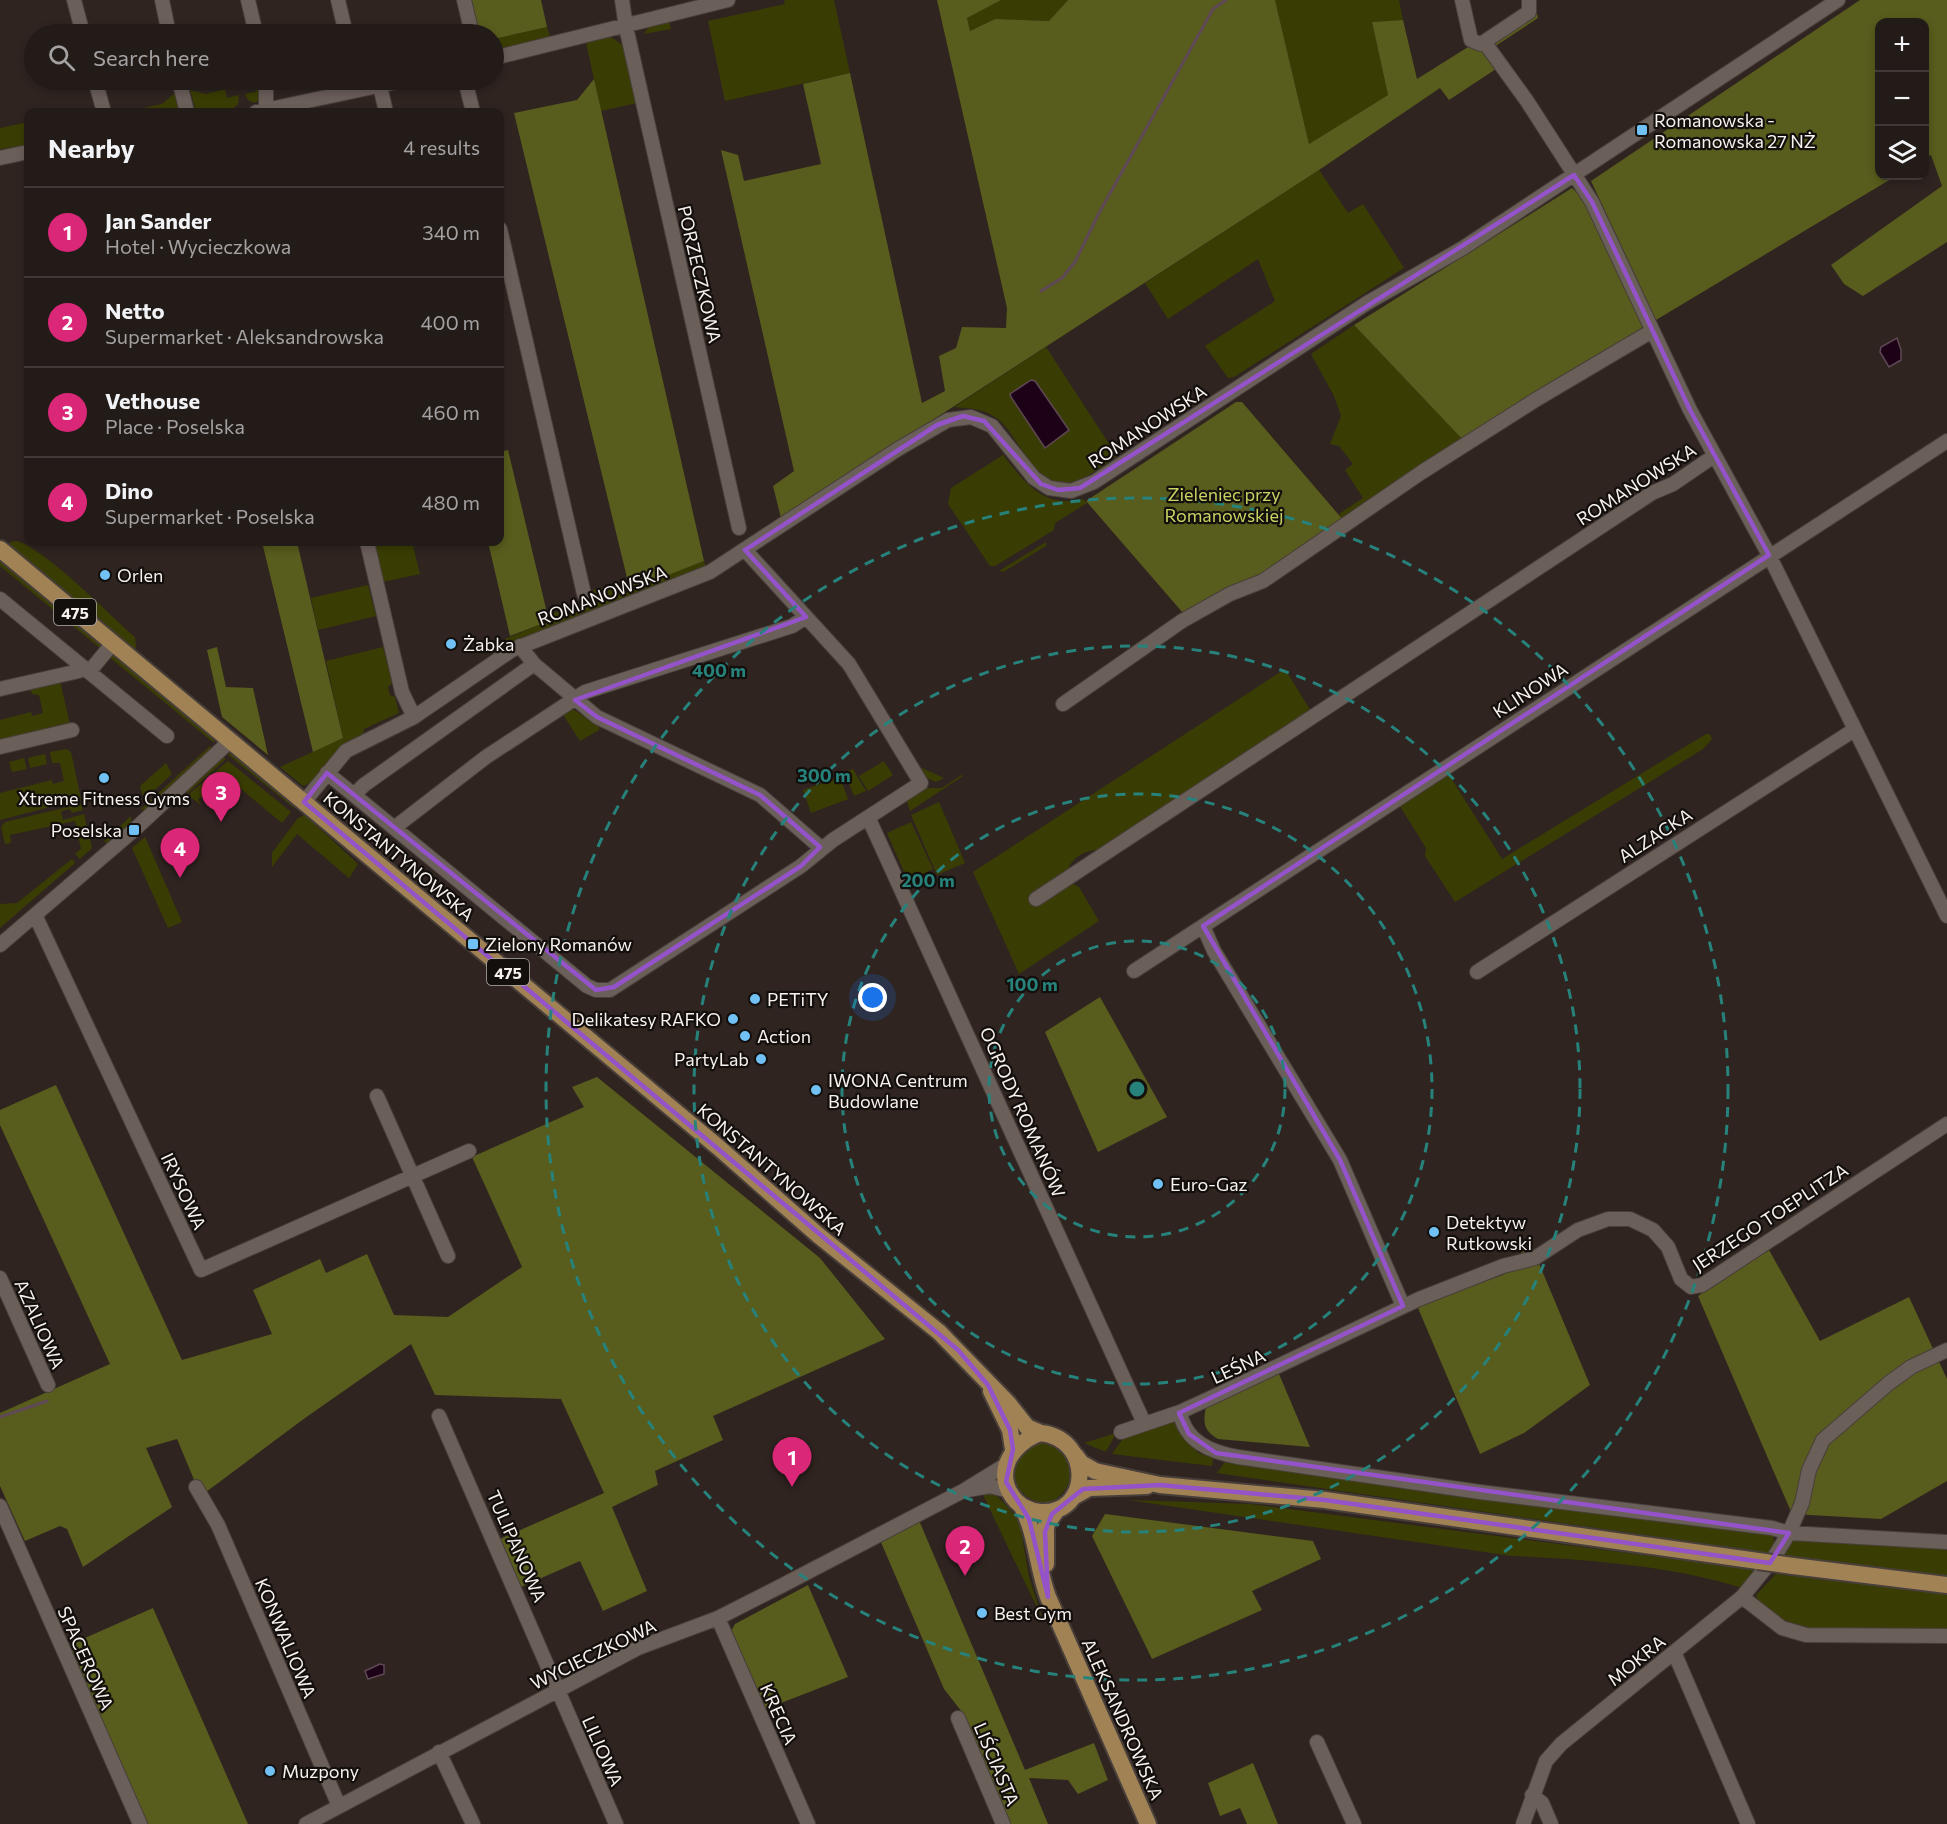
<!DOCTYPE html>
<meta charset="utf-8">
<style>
:root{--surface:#231b18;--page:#2b2421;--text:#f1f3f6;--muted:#a3a1a2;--line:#403937;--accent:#db2777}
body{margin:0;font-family:Commissioner,sans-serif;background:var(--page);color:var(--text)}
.controls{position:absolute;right:18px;top:18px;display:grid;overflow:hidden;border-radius:12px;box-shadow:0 3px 9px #0003}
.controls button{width:54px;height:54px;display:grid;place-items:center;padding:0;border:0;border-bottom:2px solid var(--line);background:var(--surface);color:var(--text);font:30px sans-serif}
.you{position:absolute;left:873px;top:998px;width:21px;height:21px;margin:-15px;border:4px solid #fff;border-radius:50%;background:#1a73e8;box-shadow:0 0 0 9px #1a73e833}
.badge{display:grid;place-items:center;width:39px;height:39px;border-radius:50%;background:var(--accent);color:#fff;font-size:20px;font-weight:700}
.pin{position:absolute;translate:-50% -50px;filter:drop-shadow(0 2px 3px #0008)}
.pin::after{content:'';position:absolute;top:32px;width:21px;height:18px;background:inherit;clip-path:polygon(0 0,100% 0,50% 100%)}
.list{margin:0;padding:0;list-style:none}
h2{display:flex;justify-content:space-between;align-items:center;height:78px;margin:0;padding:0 24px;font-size:26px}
h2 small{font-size:20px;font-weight:400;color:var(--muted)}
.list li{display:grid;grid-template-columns:39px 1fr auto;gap:18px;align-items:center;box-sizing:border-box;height:90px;padding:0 24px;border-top:2px solid var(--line)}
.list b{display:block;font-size:22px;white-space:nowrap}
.list p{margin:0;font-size:20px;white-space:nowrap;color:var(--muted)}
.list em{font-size:20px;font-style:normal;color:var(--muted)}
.icon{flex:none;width:33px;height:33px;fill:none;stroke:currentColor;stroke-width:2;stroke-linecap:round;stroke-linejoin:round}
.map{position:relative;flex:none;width:1947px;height:1824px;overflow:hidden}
.search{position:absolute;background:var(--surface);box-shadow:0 3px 9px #0003;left:24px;top:24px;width:480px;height:66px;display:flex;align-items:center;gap:15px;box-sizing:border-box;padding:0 21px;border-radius:33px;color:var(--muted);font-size:22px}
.panel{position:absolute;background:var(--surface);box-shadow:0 3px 9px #0003;left:24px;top:108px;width:480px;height:438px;border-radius:12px}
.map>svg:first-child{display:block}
</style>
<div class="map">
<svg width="1947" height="1824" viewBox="0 0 1947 1824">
<rect width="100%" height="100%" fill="#2f2420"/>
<path fill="#3a3d03" d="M784,0H834L850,73L725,101L708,21L785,4Z
M1001,0H1068L1049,21L995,19L970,31L967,18Z
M1275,0H1399L1403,20L1372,22L1388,95L1309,144Z
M668,18L671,29L644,34L652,22Z
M547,27L551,40L494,52V39Z
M605,33L624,46L637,103L601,111L585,38Z
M262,81V99L254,103L248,100L245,94L255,92Z
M225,89L227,98L239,95L238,104C227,116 210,113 196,112L190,90L206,94Z
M175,93L180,100L183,112H124L162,104Z
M28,122V145L0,149V128Z
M1319,170L1348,213L1363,204L1404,268L1234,377L1228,378L1205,346L1275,301L1258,259L1168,319L1145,283Z
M1354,325L1464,441L1344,521L1339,514L1363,498L1345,470L1353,464L1339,446L1330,444L1341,416L1334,396L1311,354Z
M1046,347L1117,456C1102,466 1086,480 1068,483C1033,487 1020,437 998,419C985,409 970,408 954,407Z
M1003,455C1025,483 1044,509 1083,499L1087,503L1055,523L1054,530L995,566H990L948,504L951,488Z
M17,541C49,552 106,612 135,637L136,648L131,650L12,552L10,542Z
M373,542H412L420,574L383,582Z
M1046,542V546L1003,572L999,571Z
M0,558L102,644L101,649L0,566Z
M704,561L706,567L694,573L551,626L509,645L505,639L548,621L547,614L579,608V603L594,600L593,590L628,582L630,590Z
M368,585L376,616L318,630L311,598Z
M383,647L392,683L388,687L390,695L395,697L399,713L364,729L363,735C339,746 328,778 303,786L280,767L343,738L326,661Z
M114,654L214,735V743L108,656Z
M1285,669L1312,713L1100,849C1084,851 1073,856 1067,871L1071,883L1079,887L1099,921L1019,974L973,872Z
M60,681L70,724L0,743V720L31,712L32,716L43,713L39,695L32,694L29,685Z
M571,708L599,726V730L580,741L562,713Z
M1706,734H1710L1712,739L1703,749L1455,902L1425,856L1426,848L1398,803L1446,770L1502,859Z
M210,746L213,749L148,809L140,810Z
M66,749L71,752L81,799L0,820V793L52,780L53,784L64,781L60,763H52L50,752Z
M233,753L294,803V808L227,754Z
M45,754L47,764L30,768L28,758Z
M223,756L226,759L187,794L188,788Z
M24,758L27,769L12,772L9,762Z
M228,761L291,812L282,823L241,789L237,781L198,799L201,805L188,795Z
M884,761L893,775L868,791L859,776Z
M166,763L172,774L144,800L140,786Z
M922,768L944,778L936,782L920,775L917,770Z
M853,769L866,791L854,796L844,772Z
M961,775L963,776L910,811L906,799L924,788H942Z
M840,777L848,799L811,813L803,790Z
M939,802L965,863L937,875L911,815Z
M81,804L83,810L72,813L70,809L61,811L63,820L84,814L92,848L80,859L75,854L81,849L75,821L10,835L11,843L5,844L1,827L5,822Z
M305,815L358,864L349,878L297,834L272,867V853L298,818Z
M131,816V824L108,844L104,841Z
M911,822L933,869L908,881L887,833Z
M145,837L182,922L168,928L132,848Z
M72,859L75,863L0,928V904L17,903Z
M1173,1421L1198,1453L1213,1457L1212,1466L1112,1454L1124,1437Z
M1116,1433L1106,1452L1084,1443Z
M1038,1442C1076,1445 1083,1486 1049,1503C1021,1504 1003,1475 1021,1453C1025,1449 1034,1445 1038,1442Z
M1225,1462L1772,1534L1775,1543L1769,1553L1217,1473Z
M986,1492L996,1495L1019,1519L1029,1577L1043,1620L982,1493Z
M1128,1500L1251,1504L1757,1570L1742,1588C1674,1566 1583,1559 1512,1556Z
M1792,1539L1947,1547V1577L1783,1556Z
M1776,1574L1947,1594V1630L1808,1629L1775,1616L1758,1602L1756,1595Z"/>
<path fill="#585c1c" d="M469,0H541L547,27L494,39V34H481L476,32Z
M937,0H1001L967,18L970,31L995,19L1049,21L1068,0H1275L1309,144L1388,95L1372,22L1403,20L1417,79L1535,5L1538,18L1491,49L1502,65L1449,100L1440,88L1319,170L781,518L773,486L794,471L721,150L738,155L744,181L821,164L803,84L850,73L922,403L945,391L939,356L956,348L962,327L1006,328L1007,308Z
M1860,0H1947V242L1863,296L1844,284L1831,265L1942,186L1931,155L1925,158L1924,22H1880V176H1896L1656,320L1591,181Z
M594,79L704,561L630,590L514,113L577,100Z
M1572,188L1585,200L1644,325L1638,332L1464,441L1354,325Z
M1236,402H1242L1344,521L1260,578L1183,613L1086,501Z
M508,450L549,621L510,636L488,542H500V452Z
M262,542H297L343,738L313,752Z
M217,647L226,687L253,688L268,755L222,717L207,650Z
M1100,997L1167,1117L1098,1152L1045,1032Z
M597,1077L820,1258L885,1339L713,1416L723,1440L655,1471L658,1485L612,1507L647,1591L603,1611L580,1561L521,1587L500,1539L604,1493L561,1399L435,1395L411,1344L305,1418L206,1492L195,1482L177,1439L146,1448L172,1507L83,1567L67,1529L60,1526L25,1541L0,1486V1413L110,1364L0,1125V1110L56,1085L182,1360L272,1334L253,1290L320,1259L326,1273L367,1254L394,1315L448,1317L522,1267L472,1157L584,1107L572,1087Z
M1530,1242L1590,1385L1524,1433L1480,1454L1418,1308L1419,1305L1503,1275Z
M1769,1250L1820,1341L1909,1297L1947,1379V1481L1881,1519L1792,1514L1698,1296Z
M1279,1374L1310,1447L1218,1439C1203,1430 1203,1423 1206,1406Z
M1105,1514L1313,1541L1321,1559L1252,1591L1262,1610L1152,1659L1092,1536Z
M918,1518L1025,1770L1094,1743L1108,1780L1078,1794L1068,1780L1029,1778L1048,1824H1009L962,1712L944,1689L880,1540Z
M808,1585L848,1677L763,1710L730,1633L735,1624Z
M153,1608L248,1824H147L69,1645Z
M1253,1763L1278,1824H1247L1240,1808L1220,1816L1208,1783Z"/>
<path fill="#1d0116" stroke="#5f4956" stroke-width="1.5" d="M1897,338L1901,350V360L1889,367L1880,352L1881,347Z
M1031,380L1035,381L1069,430L1045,448L1011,397L1010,394Z
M380,1664L384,1665V1674L368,1679L365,1671Z"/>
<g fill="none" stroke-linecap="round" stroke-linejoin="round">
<path stroke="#5f4956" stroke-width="3" d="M1041,291L1062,278L1075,262L1099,213L1213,9L1226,0
M0,1417L47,1401"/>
<defs>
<path id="minor" d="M74,0L83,34
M162,0L169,34
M248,0L256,34
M338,0L346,34
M464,0L472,34
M622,0L626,27L739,528
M1462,0L1471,40L1481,44L1529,12V0
M1485,43L1527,101L1592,202L1690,410L1769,555L1947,916
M494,58L728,0
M95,80L104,112
M179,80L187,112
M465,80L473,112
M380,86L386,112
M256,112L406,80
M266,112V80
M0,158L28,152
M500,229L584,594
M367,542L402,692L414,717
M0,599L167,736
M520,646L534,664L597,717L760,795L821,848
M89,672L113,643
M0,689L79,671L83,667
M1063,704L1182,621L1230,594L1263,581L1422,472L1537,399L1652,331
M0,747L72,730
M327,773L587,986L596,990H610L801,866L833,840L921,783L849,664L745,550
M354,795L364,785L534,664
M304,802L346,751L414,717L512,650L710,572L898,449L948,420L971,417L992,426L1034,478L1049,488L1071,491L1094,482L1367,303L1463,248L1838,0
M868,817L1144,1423
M394,828L486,757L585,692L792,626L806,617
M1036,899L1652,493L1673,484L1714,456
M36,917L201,1270L469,1151
M1203,926L1214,951L1340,1160L1403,1306
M0,945L134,830L230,741
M1134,971L1947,441
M1477,972L1854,730
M377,1096L448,1256
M0,1278L48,1385
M1180,1412C1185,1442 1211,1452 1238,1457L1480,1492L1772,1528L1789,1533L1947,1542
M439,1416L616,1824
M1121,1432L1180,1412L1217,1395L1419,1299L1503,1266L1535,1258L1578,1230L1608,1219H1630L1653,1230L1668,1247L1681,1279L1691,1287L1702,1285L1947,1124
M196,1487L218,1525L339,1806
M968,1490L990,1486L1009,1491
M0,1506L140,1824
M1742,1597L1782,1628L1806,1635L1947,1636
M718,1618L808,1824
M1674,1652L1748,1824
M958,1718L1003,1824
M1317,1742L1354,1824
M439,1752L473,1824
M1532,1795L1542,1803L1551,1824
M306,1824L638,1648L718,1618L781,1586L963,1491L1007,1464
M1523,1824L1546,1761L1561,1744L1742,1597L1773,1559L1789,1533L1802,1503L1809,1470L1823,1440L1889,1383L1911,1367L1947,1350"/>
<path id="major" d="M0,549L718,1147L818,1235L939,1332L1008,1403L1027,1427L1041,1433
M991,1391L1010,1430L1013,1449
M1041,1433C1093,1439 1092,1515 1040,1512C1031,1511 1022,1507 1016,1501C992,1474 1011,1443 1041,1433Z
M1076,1456L1081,1463L1095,1471L1160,1485L1325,1500L1758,1561
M1073,1497L1089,1488L1147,1486
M1021,1505C1036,1532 1037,1567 1048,1597L1148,1824
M1046,1564V1525L1057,1510
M1793,1566L1947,1585"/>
</defs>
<use href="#minor" stroke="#483f3b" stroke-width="16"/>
<use href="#major" stroke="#483f3b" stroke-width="20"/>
<use href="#minor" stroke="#6b5f5a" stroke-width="14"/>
<use href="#major" stroke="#a18254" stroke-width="16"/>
<defs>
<path id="major-bridge" d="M1758,1561L1793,1566"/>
</defs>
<use href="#major-bridge" stroke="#483f3b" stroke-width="20" stroke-linecap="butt"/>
<use href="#major-bridge" stroke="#a18254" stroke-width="16"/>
</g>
<path fill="none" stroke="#9453c8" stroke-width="4.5" stroke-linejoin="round" d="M1574,175L1592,202L1690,410L1769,555L1203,926L1340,1160L1403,1306L1179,1413L1189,1434L1216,1453L1789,1533L1770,1563L1325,1500L1160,1485L1083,1489L1052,1514L1045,1532L1048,1597L1029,1519L1006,1482L1013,1449L1010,1430L988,1385L958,1350L304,802L327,773L596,990L614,987L801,866L820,847L760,795L597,717L575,700L806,617L745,550L937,425L963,416L984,421L1041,484L1058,490L1080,488Z"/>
<g fill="none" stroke="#26827b" stroke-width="3" stroke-dasharray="10 8">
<circle cx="1137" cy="1089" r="148"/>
<circle cx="1137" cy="1089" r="295"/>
<circle cx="1137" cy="1089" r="443"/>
<circle cx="1137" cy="1089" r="591"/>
</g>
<g fill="#71c1f5" stroke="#130f0d" stroke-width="2">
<rect x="1636" y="124" width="12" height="12" rx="3"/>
<circle cx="105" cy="575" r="6"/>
<circle cx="451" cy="644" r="6"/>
<circle cx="104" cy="778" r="6"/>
<rect x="128" y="824" width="12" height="12" rx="3"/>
<rect x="467" y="938" width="12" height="12" rx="3"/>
<circle cx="755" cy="999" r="6"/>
<circle cx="733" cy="1019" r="6"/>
<circle cx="745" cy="1036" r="6"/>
<circle cx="761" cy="1059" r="6"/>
<circle cx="816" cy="1090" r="6"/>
<circle cx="1158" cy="1184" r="6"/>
<circle cx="1434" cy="1232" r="6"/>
<circle cx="982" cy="1613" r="6"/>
<circle cx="270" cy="1771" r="6"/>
</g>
<g text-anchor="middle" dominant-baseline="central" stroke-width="4.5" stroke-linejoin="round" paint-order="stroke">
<g fill="#130f0d" stroke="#b3adaa" stroke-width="1.5">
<rect x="54" y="599" width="42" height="26" rx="4.5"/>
<rect x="487" y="959" width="42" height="26" rx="4.5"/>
</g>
<g font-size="16" font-weight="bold" fill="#f8f1ed">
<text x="75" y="612">475</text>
<text x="508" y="972">475</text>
</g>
<g font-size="18" fill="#f8f1ed" stroke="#130f0d" text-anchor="start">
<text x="1654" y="120">Romanowska -<tspan x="1654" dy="21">Romanowska 27 NŻ</tspan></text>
<text x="117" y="575">Orlen</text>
<text x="463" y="644">Żabka</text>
<text x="104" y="798" text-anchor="middle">Xtreme Fitness Gyms</text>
<text x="122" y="830" text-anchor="end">Poselska</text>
<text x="485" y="944">Zielony Romanów</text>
<text x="767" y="999">PETiTY</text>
<text x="721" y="1019" text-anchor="end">Delikatesy RAFKO</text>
<text x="757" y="1036">Action</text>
<text x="749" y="1059" text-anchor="end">PartyLab</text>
<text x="828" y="1080">IWONA Centrum<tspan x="828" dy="21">Budowlane</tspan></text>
<text x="1170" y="1184">Euro-Gaz</text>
<text x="1446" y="1222">Detektyw<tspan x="1446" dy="21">Rutkowski</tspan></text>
<text x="994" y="1613">Best Gym</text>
<text x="282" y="1771">Muzpony</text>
</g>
<g font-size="18" fill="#f8f1ed" stroke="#130f0d">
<text transform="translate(700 274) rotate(77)">PORZECZKOWA</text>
<text transform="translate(1147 426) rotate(-33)">ROMANOWSKA</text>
<text transform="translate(1636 484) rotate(-32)">ROMANOWSKA</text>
<text transform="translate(602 595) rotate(-21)">ROMANOWSKA</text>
<text transform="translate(1530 690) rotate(-33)">KLINOWA</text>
<text transform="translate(1655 835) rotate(-33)">ALZACKA</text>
<text transform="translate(399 856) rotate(40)">KONSTANTYNOWSKA</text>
<text transform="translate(1023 1112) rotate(66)">OGRODY ROMANÓW</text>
<text transform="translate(772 1169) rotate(41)">KONSTANTYNOWSKA</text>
<text transform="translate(184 1191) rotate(65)">IRYSOWA</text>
<text transform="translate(1770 1217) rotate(-33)">JERZEGO TOEPLITZA</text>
<text transform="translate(40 1324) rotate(66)">AZALIOWA</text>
<text transform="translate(1238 1366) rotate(-25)">LEŚNA</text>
<text transform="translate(517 1546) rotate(66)">TULIPANOWA</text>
<text transform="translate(286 1638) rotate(67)">KONWALIOWA</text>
<text transform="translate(593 1654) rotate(-26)">WYCIECZKOWA</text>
<text transform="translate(86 1658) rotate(66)">SPACEROWA</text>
<text transform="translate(1636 1660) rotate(-39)">MOKRA</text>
<text transform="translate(779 1714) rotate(66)">KRECIA</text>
<text transform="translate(1123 1719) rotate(66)">ALEKSANDROWSKA</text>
<text transform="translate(603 1751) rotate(66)">LILIOWA</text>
<text transform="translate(997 1764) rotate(67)">LIŚCIASTA</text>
</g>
<g font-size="18" fill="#cad362" stroke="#130f0d">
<text x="1224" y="494">Zieleniec przy<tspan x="1224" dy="21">Romanowskiej</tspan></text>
</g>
</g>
<circle cx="1137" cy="1089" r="9" fill="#26827b" stroke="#130f0d" stroke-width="3"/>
<g font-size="18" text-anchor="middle" font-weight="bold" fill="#26827b" stroke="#130f0d" stroke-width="4.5" stroke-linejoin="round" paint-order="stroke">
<text x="719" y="677">400 m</text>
<text x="824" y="782">300 m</text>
<text x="928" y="887">200 m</text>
<text x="1032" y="991">100 m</text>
</g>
</svg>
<div class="controls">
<button>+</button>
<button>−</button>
<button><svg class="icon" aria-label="layers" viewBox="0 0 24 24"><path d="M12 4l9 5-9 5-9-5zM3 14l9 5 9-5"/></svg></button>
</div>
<div class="you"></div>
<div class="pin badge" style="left:792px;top:1487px">1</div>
<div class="pin badge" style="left:965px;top:1576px">2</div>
<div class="pin badge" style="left:221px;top:822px">3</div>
<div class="pin badge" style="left:180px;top:878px">4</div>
<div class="search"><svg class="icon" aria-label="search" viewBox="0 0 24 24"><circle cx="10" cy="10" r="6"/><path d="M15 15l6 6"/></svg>Search here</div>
<section class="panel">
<h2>Nearby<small>4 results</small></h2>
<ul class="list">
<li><span class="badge">1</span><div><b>Jan Sander</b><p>Hotel · Wycieczkowa</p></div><em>340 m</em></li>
<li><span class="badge">2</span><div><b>Netto</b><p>Supermarket · Aleksandrowska</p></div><em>400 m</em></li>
<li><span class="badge">3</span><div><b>Vethouse</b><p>Place · Poselska</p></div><em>460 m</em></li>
<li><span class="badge">4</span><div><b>Dino</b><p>Supermarket · Poselska</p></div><em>480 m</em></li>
</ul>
</section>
</div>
